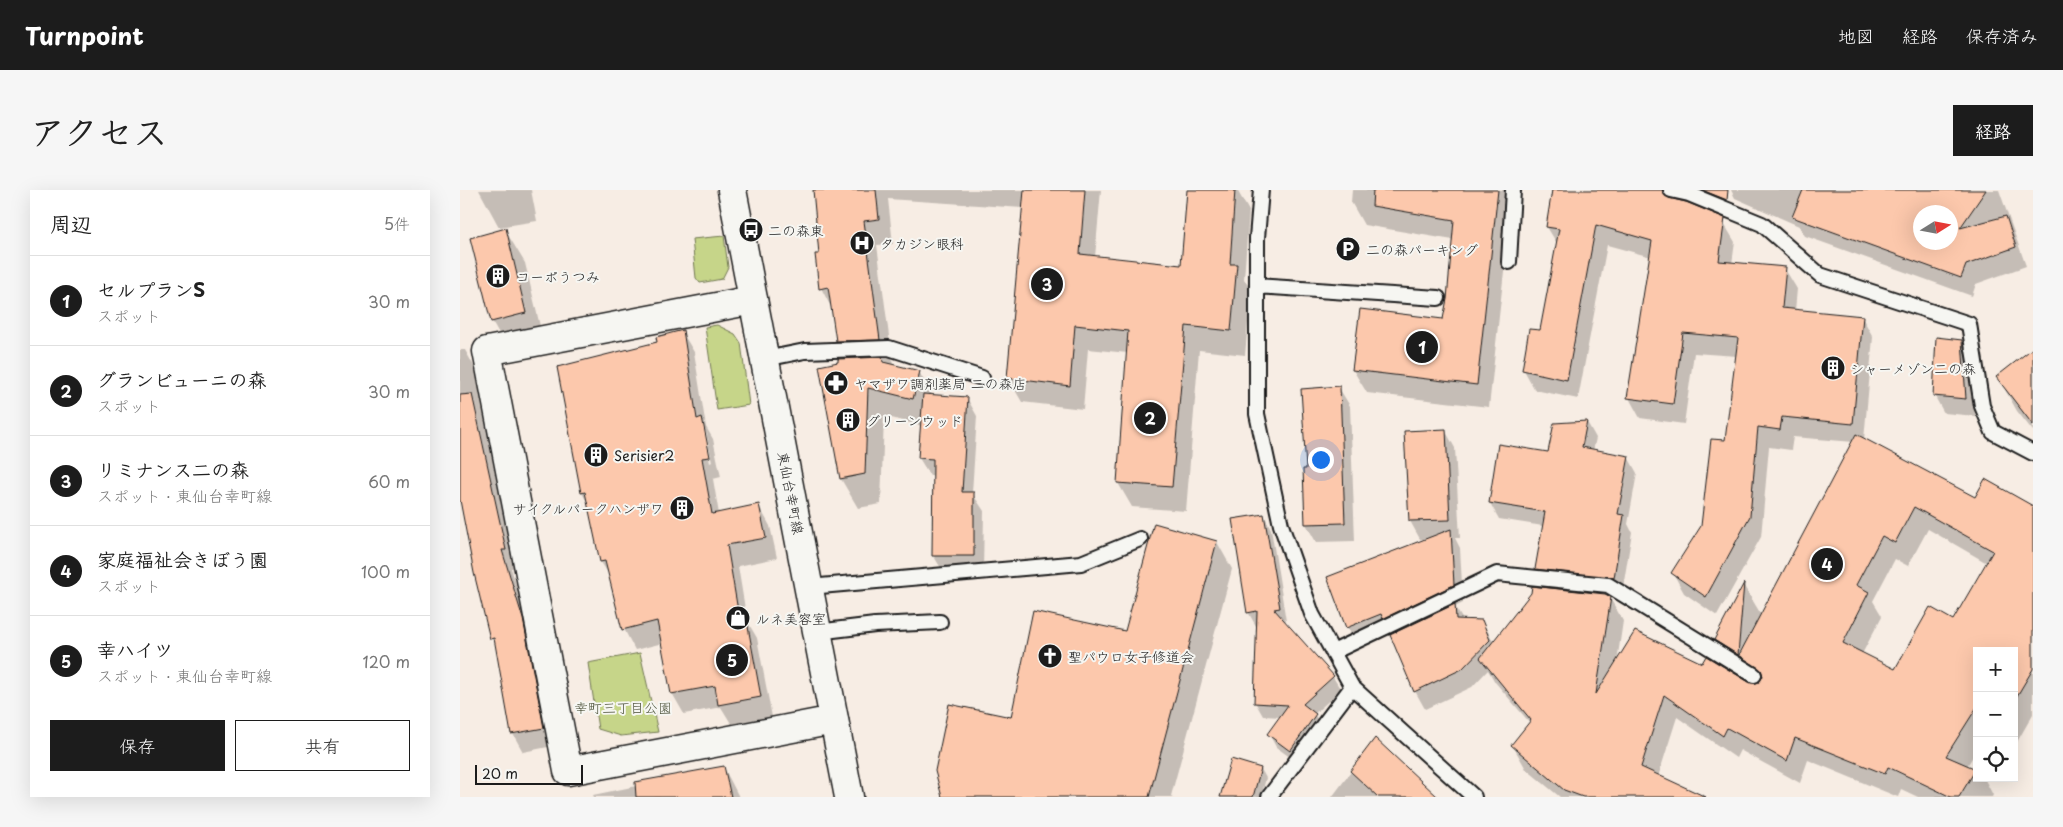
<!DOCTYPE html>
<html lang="ja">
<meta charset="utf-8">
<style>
:root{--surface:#fff;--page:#f6f6f6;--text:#222;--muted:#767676;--line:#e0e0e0;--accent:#1c1c1c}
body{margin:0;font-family:"Playpen Sans","Klee One",sans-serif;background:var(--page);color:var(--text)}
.controls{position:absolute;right:15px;bottom:15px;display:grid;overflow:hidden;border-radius:0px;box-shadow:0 5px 20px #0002}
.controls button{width:45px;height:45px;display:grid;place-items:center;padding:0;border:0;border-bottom:1px solid var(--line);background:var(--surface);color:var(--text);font:25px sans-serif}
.compass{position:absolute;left:1453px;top:15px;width:45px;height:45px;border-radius:50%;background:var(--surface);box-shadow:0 5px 20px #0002;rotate:79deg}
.scale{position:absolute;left:15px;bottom:12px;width:108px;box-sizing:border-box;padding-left:5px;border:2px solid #1c1c1c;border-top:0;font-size:14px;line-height:18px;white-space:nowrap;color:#1c1c1c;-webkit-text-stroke:4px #f6f6f2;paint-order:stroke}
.you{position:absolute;left:860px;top:269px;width:18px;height:18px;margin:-12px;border:4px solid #fff;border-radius:50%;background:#1a73e8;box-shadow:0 0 0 8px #1a73e833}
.badge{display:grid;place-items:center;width:32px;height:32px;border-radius:50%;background:var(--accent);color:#fff;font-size:16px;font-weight:700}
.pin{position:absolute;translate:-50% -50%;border:2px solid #fff;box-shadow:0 1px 5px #0006}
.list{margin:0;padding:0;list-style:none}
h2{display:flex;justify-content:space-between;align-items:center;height:65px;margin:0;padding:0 20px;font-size:21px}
h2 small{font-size:16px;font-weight:400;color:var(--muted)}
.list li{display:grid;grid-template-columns:32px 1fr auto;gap:15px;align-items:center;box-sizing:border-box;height:90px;padding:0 20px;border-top:1px solid var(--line)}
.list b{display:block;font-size:19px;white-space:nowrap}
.list p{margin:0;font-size:16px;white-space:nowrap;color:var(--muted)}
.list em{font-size:16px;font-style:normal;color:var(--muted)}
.actions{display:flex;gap:10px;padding:15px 20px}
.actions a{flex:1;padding:11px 0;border:1px solid var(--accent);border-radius:0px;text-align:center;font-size:18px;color:var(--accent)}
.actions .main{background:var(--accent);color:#fff}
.icon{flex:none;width:28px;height:28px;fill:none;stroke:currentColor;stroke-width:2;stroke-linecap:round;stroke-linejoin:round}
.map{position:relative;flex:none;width:1573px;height:607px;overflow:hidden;border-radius:0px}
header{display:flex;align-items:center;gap:30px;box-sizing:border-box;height:70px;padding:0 25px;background:var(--accent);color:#fff}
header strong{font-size:24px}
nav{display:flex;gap:28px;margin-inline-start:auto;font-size:18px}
.intro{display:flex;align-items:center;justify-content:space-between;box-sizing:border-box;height:120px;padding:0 30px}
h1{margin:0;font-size:35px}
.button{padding:12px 22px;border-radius:0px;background:var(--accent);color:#fff;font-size:18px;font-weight:700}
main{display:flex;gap:30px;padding:0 30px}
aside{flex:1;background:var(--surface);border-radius:0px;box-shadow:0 5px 20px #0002}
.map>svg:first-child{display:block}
</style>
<header>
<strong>Turnpoint</strong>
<nav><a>地図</a><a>経路</a><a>保存済み</a></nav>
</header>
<div class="intro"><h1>アクセス</h1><a class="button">経路</a></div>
<main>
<aside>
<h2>周辺<small>5件</small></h2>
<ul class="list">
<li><span class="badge">1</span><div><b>セルプランS</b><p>スポット</p></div><em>30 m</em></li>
<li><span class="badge">2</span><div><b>グランビューニの森</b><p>スポット</p></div><em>30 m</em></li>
<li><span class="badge">3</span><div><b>リミナンス二の森</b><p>スポット · 東仙台幸町線</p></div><em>60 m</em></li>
<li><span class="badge">4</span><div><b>家庭福祉会きぼう園</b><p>スポット</p></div><em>100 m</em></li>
<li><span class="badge">5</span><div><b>幸ハイツ</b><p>スポット · 東仙台幸町線</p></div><em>120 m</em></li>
</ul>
<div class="actions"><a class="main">保存</a><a>共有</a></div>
</aside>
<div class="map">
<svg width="1573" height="607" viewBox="0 0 1573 607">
<rect width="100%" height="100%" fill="#f7ede4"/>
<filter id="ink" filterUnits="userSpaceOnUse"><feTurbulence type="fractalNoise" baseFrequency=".02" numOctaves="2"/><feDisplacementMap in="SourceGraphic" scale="10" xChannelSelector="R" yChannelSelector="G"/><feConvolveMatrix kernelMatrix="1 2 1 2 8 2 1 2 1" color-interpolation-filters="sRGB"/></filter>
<g filter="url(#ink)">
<path fill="#c6d589" stroke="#717852" d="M264,46L268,77L262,89L240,93L236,88L232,49Z
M257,135L275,144L281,153L289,215L257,220L245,137Z
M180,463L198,542L161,546L138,539L128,473Z"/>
<path fill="#0003" fill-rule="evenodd" d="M19,0H71L77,31L39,37Z
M354,0H641L635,67L722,76L729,0H777L789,21L784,89L791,100L785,165L739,160L726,321L672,317L658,293L668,163L628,159L623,219L562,212L548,188L563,18L428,9L433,54L417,55L433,176L459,182L473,206L507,208L517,226L512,303L524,321L523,384L484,383L473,365L474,286H470L459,268L462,236L424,226L421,314L398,318L381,289L388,169L377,151L372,119L361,98L360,65Z
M892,0H1047L1052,9L1029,217L907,203L893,180L901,120L984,130L993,50L904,35L891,12Z
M1093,0H1139L1263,32L1275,52L1272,74L1325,79L1337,99L1335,121L1402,127L1413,147L1404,250L1515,309L1573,318V524L1557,552L1554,550V461H1517V560L1507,576L1517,580V588H1524L1533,605L1532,607H1458L1441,599L1438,607L1348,570L1340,593L1280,560L1276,568L1217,527L1198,587L1243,607H1100L1066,579L1053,556L1070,533L1035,492L1028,480L1012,497L965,519L955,501L932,442L898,455L887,437L968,349H960L950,331L945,242L985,240L995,258L1000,348H995L1000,358L1003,413L995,417L1003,430L1022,431L1034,453L1150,408L1163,431L1157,472L1243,475L1289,494L1300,493L1295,489L1294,493L1272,479L1256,450L1284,396L1302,426L1394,252L1333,247L1331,260L1309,257L1301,347L1257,426L1224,403L1213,383L1242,336L1266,251L1277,166L1234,163L1224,234L1180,228L1169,208L1191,67L1147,55L1118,209L1075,200L1064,180L1081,142L1098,55L1087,37ZM1468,339L1527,373L1494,432L1435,481L1402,464L1422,426L1413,411L1435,369L1448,376ZM1297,476L1306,485L1297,479Z
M1271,0H1539L1566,76L1516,94L1512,106L1345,46L1339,36L1275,8ZM1460,22H1490V52H1460Z
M45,40L65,73L85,157L51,165L32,131Z
M222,142L234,162L246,237L253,249L261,287L253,289L259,324L299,316L310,336L317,368L278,376L287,431L297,448L312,527L272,535L261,517L224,524L212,503L203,453L175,460L164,439L151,388L141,372L129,315L122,303L198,152ZM243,239L246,242L252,272L250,273Z
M1501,151L1512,169L1515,226L1484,223L1474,205Z
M0,160H5L15,178L24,225L31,236L38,278L34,279L56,378H51L72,448L93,556L63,562L53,544L37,457L32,449L15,383L0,305Z
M1573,160V241L1557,221L1538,187Z
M879,198L890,216L895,351L856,352L846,334L844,280H847Z
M1127,232L1136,248L1133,261L1168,267L1177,283L1168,334L1172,342L1162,404L1085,394L1076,379L1083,336L1039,329L1030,313Z
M804,325L811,339L826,431H824L873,487L881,500L854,524L863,538L838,573L816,557L809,544L821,527L803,526L795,512L798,435L796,436L788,422Z
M757,352L772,379L711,606L713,607H483L552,528L666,442Z
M915,550L976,607H872Z
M264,578L279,607H134L133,605Z
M801,579L806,588L801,607H761Z"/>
<path fill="#fcc8ac" stroke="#1c1c1c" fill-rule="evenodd" d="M353,0H416L419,29L404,31L420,150L376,151L368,97L359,99L355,64H359Z
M564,0H625L620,64L721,75L727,0H775L770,74H777L771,141L726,136L712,297L657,293L668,141L615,135L610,196L547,188Z
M913,0H1038L1017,195L892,180L900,119L983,129L987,109L994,30L912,16Z
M1092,0H1202L1209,8L1226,12L1265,28L1259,71L1326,77L1322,118L1403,126L1393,234L1322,227L1320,240L1298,237L1290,326L1246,407L1211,383L1241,336L1251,249L1265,250L1278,148L1223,143L1213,214L1167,208L1192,51L1136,35L1107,190L1062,180L1069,139L1080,140L1099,39L1086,37Z
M1242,0H1268L1267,10Z
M1343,0H1526L1500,38L1546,26L1556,57L1506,75L1501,88L1332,27ZM1460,22H1490V52H1460Z
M46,38L66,123L31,132L10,48Z
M223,140L237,229L242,227L250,267L242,268L252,324L299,314L306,348L267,355L279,427L286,426L301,507L258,515L255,496L211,504L197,431L162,440L145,371L140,372L125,302L121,303L97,177L197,152L196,147Z
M1476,147L1502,150L1506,209L1473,206Z
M1573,158V235L1536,187Z
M422,167L423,172L460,181L453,209L408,198L405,284L380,289L359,176L378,172V169Z
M880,196L885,333L845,334L843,279H846L841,199Z
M12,204L46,360H42L63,429L84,538L51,544L34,448L30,449L14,383L0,310V205Z
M463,204L508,207L502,302H514V366H472L473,269L458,268Z
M1127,231L1122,257L1169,266L1158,324L1164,325L1154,388L1075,379L1085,322L1029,313L1038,254L1088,262L1094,233Z
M986,239L990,330L949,331L944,241Z
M1396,244L1515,307L1525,289L1573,316V479L1554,511V461H1517V517L1486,566L1516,579L1499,607H1491L1428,577L1425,584L1335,548L1327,571L1267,538L1263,546L1204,505L1181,577L1246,607H1123L1104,600L1051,555L1071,530L1020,468L1071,403L1072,396L1145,404L1151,407L1136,504L1175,441L1242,473L1246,466L1289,492H1299L1303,486L1301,480L1279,465ZM1454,317L1533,361L1493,430L1470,417L1435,479L1383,453L1409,402L1396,395L1422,346L1435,353Z
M804,324L820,418L814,419L874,486L843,514L856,524L830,561L807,544L828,515L794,513L797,421L787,423L772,329Z
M694,333L757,351L689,607H482L475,581L489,514L551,527L573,421L665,441Z
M991,339L994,395L923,429L921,424L886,438L867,387Z
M1284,393L1278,465L1254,450Z
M995,414L996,429L1022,430L1030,450L1002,479L954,502L930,445Z
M915,548L978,607H918L890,581Z
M771,569L801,578L793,607H760Z
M264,576L271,607H176L175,592Z"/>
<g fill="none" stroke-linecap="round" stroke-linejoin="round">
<defs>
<path id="lane" d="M801,0L797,48V224L821,335L852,424L892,497L809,607
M1211,0L1229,4L1302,34L1360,85L1509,134L1522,216L1533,242L1573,263
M1049,72L1053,0
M797,96L978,108
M305,169L345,161L429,158L522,188
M349,397L621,373L680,349
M357,442L415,435L480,432
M873,462L1037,384L1148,395L1294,485
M892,497L1014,607"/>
<path id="street" d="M293,110L27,161L108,581L374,530"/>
<path id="secondary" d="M272,0L389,607"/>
</defs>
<use href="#lane" stroke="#1c1c1c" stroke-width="18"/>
<use href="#street" stroke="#1c1c1c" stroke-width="31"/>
<use href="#secondary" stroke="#1c1c1c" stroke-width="31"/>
<use href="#lane" stroke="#f6f6f2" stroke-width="14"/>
<use href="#street" stroke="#f6f6f2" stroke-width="28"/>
<use href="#secondary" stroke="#f6f6f2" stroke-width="28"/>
</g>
</g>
<defs>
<symbol id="bus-disc" viewBox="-11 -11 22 22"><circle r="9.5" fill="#1c1c1c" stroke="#f6f6f2"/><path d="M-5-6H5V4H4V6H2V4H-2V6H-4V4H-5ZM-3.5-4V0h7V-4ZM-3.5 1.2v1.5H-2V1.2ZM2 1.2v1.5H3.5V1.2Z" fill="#fff"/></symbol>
<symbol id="hospital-disc" viewBox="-11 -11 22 22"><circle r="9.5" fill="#1c1c1c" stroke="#f6f6f2"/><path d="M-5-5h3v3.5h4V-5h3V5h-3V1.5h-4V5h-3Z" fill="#fff"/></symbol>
<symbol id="parking-disc" viewBox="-11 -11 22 22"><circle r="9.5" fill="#1c1c1c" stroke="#f6f6f2"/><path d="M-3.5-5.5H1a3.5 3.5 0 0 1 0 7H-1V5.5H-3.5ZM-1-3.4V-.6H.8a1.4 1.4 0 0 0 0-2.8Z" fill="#fff"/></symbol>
<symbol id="building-disc" viewBox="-11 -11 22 22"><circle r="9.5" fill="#1c1c1c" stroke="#f6f6f2"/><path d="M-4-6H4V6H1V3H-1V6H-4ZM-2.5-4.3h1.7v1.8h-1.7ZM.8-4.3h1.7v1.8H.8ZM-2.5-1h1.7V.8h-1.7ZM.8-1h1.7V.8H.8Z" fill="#fff"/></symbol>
<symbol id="pharmacy-disc" viewBox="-11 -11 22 22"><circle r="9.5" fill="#1c1c1c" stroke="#f6f6f2"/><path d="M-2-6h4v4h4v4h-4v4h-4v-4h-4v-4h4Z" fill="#fff"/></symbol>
<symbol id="shop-disc" viewBox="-11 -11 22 22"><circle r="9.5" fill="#1c1c1c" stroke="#f6f6f2"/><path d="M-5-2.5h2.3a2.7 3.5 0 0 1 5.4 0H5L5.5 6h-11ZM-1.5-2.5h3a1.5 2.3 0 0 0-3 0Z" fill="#fff"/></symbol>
<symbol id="church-disc" viewBox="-11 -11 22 22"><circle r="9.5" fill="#1c1c1c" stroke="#f6f6f2"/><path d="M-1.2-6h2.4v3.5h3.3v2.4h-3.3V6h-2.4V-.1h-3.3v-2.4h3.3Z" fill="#fff"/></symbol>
</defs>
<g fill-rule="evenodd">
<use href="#bus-disc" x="277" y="26" width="28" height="28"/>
<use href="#hospital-disc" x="388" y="39" width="28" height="28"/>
<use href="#parking-disc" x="874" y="45" width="28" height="28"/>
<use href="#building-disc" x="24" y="72" width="28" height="28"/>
<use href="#building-disc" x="1359" y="164" width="28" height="28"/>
<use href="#pharmacy-disc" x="362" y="179" width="28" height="28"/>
<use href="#building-disc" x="374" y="216" width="28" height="28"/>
<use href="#building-disc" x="122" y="251" width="28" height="28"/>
<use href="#building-disc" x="208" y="304" width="28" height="28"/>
<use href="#shop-disc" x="264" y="414" width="28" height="28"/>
<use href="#church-disc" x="576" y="452" width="28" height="28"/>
</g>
<g text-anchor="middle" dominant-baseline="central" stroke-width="4" stroke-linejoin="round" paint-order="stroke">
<g font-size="14" fill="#1c1c1c" stroke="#f6f6f2" text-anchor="start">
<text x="308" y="40">二の森東</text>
<text x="420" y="53">タカジン眼科</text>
<text x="906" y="59">二の森パーキング</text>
<text x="56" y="86">コーポうつみ</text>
<text x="1390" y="178">シャーメゾン二の森</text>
<text x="394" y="193">ヤマザワ調剤薬局 二の森店</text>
<text x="406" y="230">グリーンウッド</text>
<text x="154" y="265">Serisier2</text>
<text x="204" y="318" text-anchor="end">サイクルパークハンザワ</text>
<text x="296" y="428">ルネ美容室</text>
<text x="608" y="466">聖パウロ女子修道会</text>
</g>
<g font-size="14" fill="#1c1c1c" stroke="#f6f6f2">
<text transform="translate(331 303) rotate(79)">東仙台幸町線</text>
</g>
<g font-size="14" fill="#4f543d" stroke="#f6f6f2">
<text x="163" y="517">幸町三丁目公園</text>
</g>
</g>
</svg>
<div class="controls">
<button>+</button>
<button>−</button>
<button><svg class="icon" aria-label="locate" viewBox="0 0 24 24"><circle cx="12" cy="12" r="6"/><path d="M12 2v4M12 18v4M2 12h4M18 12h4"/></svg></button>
</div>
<svg class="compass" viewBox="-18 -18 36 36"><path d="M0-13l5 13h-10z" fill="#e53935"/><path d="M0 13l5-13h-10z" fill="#767676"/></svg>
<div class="scale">20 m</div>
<div class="you"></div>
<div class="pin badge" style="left:962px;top:157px">1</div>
<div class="pin badge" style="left:690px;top:228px">2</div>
<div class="pin badge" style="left:587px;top:94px">3</div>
<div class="pin badge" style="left:1367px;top:374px">4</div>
<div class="pin badge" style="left:272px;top:470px">5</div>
</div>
</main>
